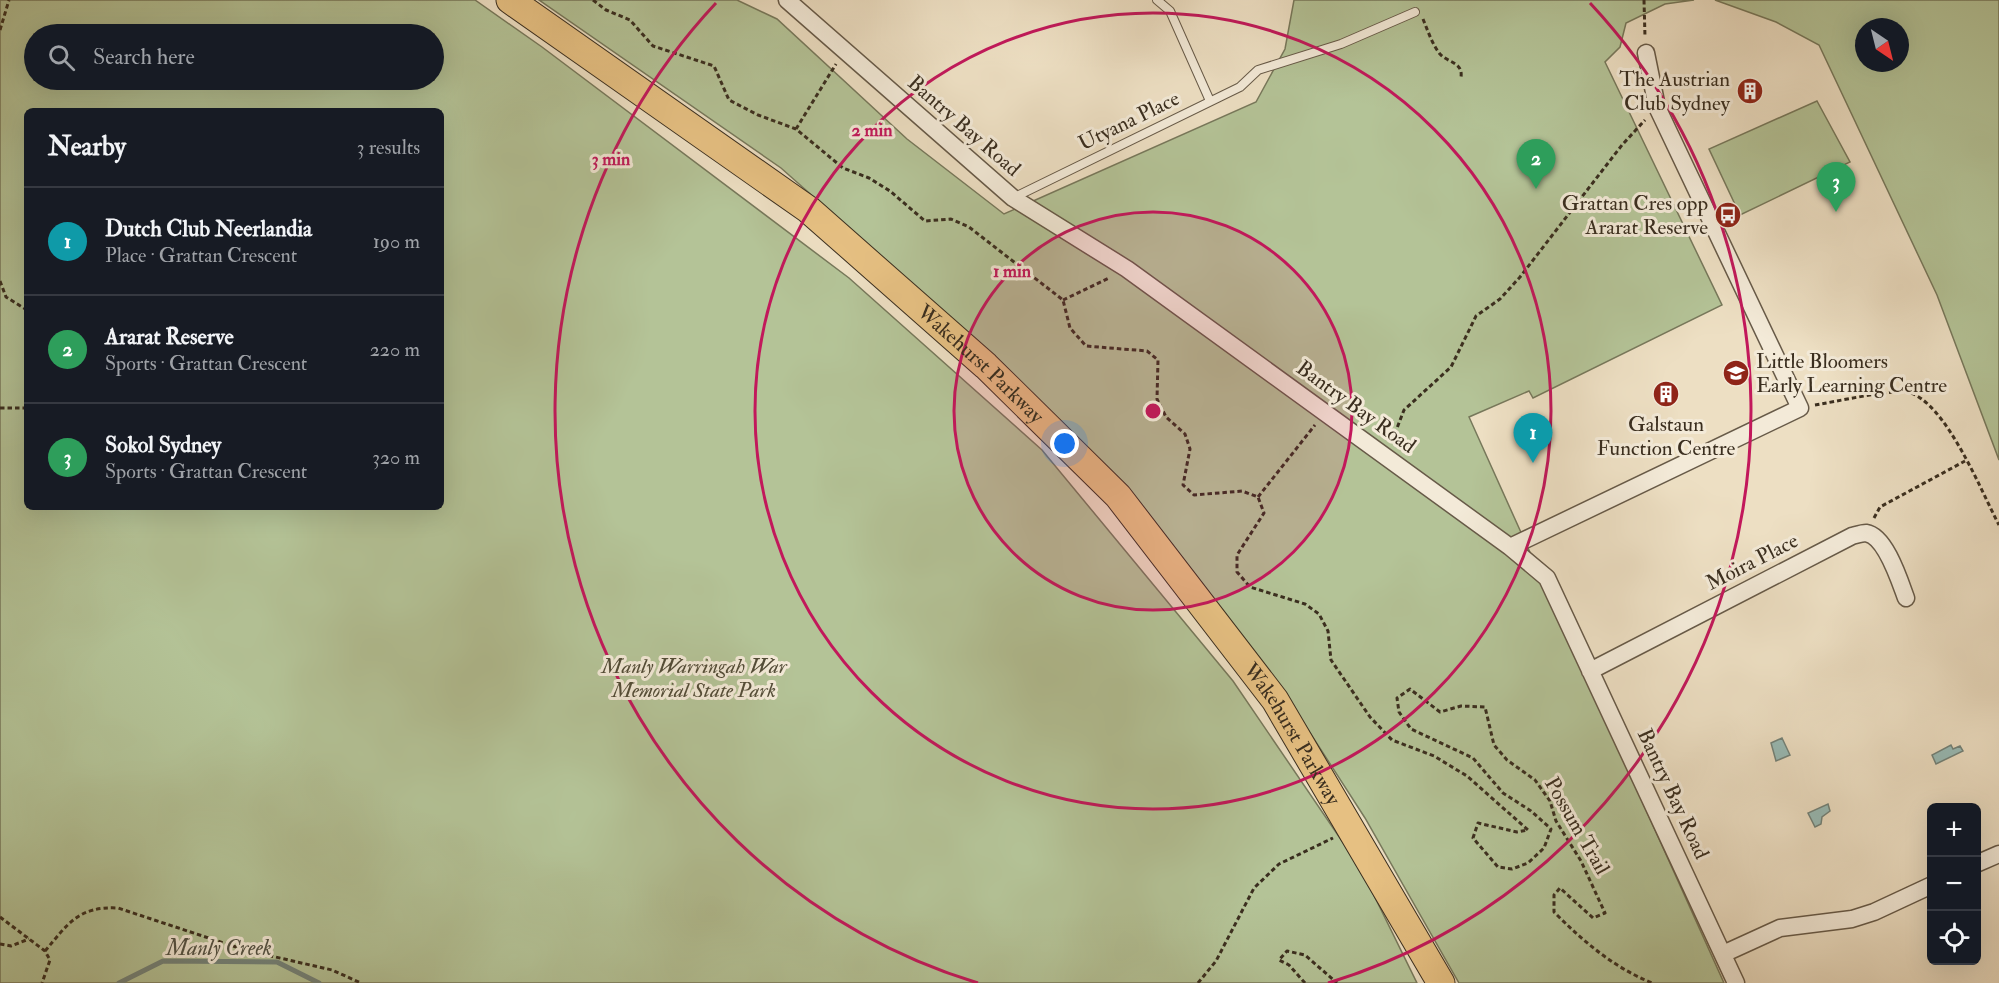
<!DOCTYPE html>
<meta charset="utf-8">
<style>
:root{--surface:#171b24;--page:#20242c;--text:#f1f3f6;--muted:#9ea1a6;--line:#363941;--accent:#b45309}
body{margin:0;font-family:"IM FELL Double Pica",serif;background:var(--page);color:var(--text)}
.controls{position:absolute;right:18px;bottom:18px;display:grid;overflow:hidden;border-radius:9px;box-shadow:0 6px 24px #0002}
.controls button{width:54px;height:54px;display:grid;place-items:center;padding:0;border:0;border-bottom:2px solid var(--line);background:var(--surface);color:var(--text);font:30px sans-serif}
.compass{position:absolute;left:1855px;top:18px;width:54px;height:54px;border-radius:50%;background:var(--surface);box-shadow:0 6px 24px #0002;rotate:145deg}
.you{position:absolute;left:1065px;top:444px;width:21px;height:21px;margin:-15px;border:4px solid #fff;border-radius:50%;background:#1a73e8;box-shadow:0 0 0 9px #1a73e833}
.badge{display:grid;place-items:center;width:39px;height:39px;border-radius:50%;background:var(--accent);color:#fff;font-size:20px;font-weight:700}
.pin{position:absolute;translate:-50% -50px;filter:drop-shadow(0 2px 3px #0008)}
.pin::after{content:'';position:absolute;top:32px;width:21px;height:18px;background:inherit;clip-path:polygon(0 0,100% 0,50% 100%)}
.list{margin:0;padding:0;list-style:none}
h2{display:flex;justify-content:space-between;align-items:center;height:78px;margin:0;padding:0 24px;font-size:26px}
h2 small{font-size:20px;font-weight:400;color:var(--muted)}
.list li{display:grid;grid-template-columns:39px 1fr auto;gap:18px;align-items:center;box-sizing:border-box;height:108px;padding:0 24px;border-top:2px solid var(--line)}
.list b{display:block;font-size:22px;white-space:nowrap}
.list p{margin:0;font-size:20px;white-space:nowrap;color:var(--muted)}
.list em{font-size:20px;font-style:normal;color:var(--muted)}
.icon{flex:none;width:33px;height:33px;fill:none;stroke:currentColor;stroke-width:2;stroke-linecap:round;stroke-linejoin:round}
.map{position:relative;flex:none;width:1999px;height:983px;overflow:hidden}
.search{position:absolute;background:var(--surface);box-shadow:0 6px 24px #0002;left:24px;top:24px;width:420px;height:66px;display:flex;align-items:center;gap:15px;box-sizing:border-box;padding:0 21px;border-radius:33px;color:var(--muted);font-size:22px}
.panel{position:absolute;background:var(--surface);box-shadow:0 6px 24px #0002;left:24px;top:108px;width:420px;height:402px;border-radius:9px}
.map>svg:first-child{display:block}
</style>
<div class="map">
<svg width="1999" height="983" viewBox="0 0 1999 983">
<rect width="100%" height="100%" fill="#eddfc3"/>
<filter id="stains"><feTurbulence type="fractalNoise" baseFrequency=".00333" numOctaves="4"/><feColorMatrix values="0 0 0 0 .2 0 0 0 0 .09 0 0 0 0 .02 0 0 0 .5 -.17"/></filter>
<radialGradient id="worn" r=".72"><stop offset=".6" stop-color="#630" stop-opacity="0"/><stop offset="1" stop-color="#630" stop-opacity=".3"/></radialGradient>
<path fill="#b4c397" stroke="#77785b" stroke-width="1.5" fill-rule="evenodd" d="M0,0H475L542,47L849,278L1042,450L1233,681L1361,869L1417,983H0ZM34,34H434V80H34ZM27,111H441V507H27Z
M539,0H737L777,19L907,139L1004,214L1256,102L1285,49L1294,0H1694L1665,4L1626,23L1620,47L1605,62L1722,305L1533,398L1529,391L1469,417L1724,983H1459L1365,818L1276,680L974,339L781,168Z
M1715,0H1999V460L1937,295L1819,45L1776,22ZM1864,27H1900V63H1864Z
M1817,101L1850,162L1740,215L1709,149Z"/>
<path fill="#99bcb7" stroke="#73837a" stroke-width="1.5" d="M1782,738L1790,755L1776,761L1771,743Z
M1951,745L1953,749L1960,746L1963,751L1936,764L1932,755Z
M1828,804L1830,811L1822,817L1821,824L1815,827L1808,813Z"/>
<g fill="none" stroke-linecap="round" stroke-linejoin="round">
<path stroke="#73837a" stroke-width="5" d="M119,983L163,961L277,962L319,983"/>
<defs>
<path id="service" d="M1157,0L1170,11L1210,101
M1013,198L1240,87L1258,70L1341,44L1415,12"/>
<path id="minor" d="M787,0L1013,198L1127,269L1510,547L1547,578L1736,983
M1510,547L1800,408L1657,107L1646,53
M1590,671L1852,536C1856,535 1862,533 1866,533C1886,536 1900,582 1906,598
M1976,864L1999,854
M1723,954L1780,928L1852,919L1874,912L1932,885"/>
<g id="primary">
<path id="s1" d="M510,0L809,210L986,366L1118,496L1275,700L1441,983"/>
</g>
</defs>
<use href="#service" stroke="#675a48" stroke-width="10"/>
<use href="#minor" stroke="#675a48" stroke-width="19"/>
<use href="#primary" stroke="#3a2e1f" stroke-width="29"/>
<path stroke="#3a2e1f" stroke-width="3" stroke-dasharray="4.5 3" stroke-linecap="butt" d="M593,0L606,10L630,20L653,46L714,66L729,100L758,115L796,129L843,168L869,178L890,191L925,221L951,219L969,227L1063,300L1070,328L1086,346L1147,351L1158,360L1157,399L1166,417L1185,434L1190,449L1183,485L1194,495L1242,491L1258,497L1264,513L1237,555V572L1250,587L1305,604L1319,614L1328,631L1331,660L1370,717L1392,740L1434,756L1467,776L1528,830L1517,832L1478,823L1473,838L1498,867L1512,869L1528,863L1544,848L1551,829L1531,811L1503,793L1473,758L1411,729L1399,712L1397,698L1410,689L1440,712L1461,706L1485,707L1494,745L1507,760L1535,780L1550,801L1556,821L1581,861L1605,913L1593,918L1560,888L1554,895V912C1584,942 1613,967 1652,983
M1644,0L1645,37
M1423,19C1428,31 1432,44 1440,54C1448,63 1463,62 1461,77
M0,30L9,0
M796,129L836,64
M0,281L6,297L27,310
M1063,300L1109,278
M1815,405C1833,402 1894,389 1907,392C1945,400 1981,491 1999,525
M0,408H27
M1392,441L1404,410L1451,367L1476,316L1500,299L1520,277L1622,145L1645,120
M1258,497L1315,425
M1874,518L1880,507L1965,461
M0,917L45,951L50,960L42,983
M0,944L11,946L29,939
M45,951C68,924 78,906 118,908L245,950L332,970L361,983
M1198,983L1216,961L1254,888L1279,864L1333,838
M1305,983L1289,965L1279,960L1287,951L1305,955L1337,983"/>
<use href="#service" stroke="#f3ead8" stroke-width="8"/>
<use href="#minor" stroke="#f3ead8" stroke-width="16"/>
<use href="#primary" stroke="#e6c082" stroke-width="27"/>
</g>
<circle cx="1153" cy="411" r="199" fill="#c2185b" fill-opacity=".12"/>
<g fill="none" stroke="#c2185b" stroke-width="3">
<circle cx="1153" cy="411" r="199"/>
<circle cx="1153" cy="411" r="398"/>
<path d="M978 983A598 598 0 0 1 716 3M1590 3A598 598 0 0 1 1328 983"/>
</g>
<defs>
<symbol id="building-disc" viewBox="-11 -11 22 22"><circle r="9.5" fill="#8f2418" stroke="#f3ead8"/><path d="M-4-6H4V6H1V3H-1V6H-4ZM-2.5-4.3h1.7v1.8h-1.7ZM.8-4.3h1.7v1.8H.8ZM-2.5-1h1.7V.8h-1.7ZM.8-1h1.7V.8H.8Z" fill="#fff"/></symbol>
<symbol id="bus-disc" viewBox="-11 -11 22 22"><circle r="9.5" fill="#8f2418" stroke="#f3ead8"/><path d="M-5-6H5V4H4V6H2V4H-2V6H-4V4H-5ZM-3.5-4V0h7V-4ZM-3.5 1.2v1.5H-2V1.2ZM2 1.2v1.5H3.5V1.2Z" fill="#fff"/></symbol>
<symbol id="school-disc" viewBox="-11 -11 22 22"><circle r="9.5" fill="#8f2418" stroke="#f3ead8"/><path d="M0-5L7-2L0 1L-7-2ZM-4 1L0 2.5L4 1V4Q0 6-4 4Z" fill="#fff"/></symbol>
</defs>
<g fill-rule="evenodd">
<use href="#building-disc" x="1735" y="76" width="30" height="30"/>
<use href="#bus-disc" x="1713" y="200" width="30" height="30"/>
<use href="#school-disc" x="1721" y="358" width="30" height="30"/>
<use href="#building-disc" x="1651" y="379" width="30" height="30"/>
</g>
<g text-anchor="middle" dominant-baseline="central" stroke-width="6" stroke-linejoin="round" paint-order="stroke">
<g font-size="21" fill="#3a2e1f" stroke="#f3ead8" text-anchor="end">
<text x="1730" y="79">The Austrian<tspan x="1730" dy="24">Club Sydney</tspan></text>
<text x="1708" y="203">Grattan Cres opp<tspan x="1708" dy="24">Ararat Reserve</tspan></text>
<text x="1756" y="361" text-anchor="start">Little Bloomers<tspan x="1756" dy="24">Early Learning Centre</tspan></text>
<text x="1666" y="424" text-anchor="middle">Galstaun<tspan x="1666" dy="24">Function Centre</tspan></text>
</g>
<g font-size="21" fill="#3a2e1f" stroke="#f3ead8">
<text transform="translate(1129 121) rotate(-26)">Utyana Place</text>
<text transform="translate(964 126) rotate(41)">Bantry Bay Road</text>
<text stroke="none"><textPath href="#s1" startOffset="596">Wakehurst Parkway</textPath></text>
<text transform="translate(1356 407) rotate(36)">Bantry Bay Road</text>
<text transform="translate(1752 562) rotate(-27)">Moira Place</text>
<text stroke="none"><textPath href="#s1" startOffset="1082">Wakehurst Parkway</textPath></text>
<text transform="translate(1673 794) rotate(65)">Bantry Bay Road</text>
<text transform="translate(1577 826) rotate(60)">Possum Trail</text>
</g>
<g font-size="21" font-style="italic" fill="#524c37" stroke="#f3ead8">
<text x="694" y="666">Manly Warringah War<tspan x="694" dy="24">Memorial State Park</tspan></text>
</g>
<g font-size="22" font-style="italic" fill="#525245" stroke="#f3ead8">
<text x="219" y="948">Manly Creek</text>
</g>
</g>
<circle cx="1153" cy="411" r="9" fill="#c2185b" stroke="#f3ead8" stroke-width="3"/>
<g font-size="18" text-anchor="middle" font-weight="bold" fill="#c2185b" stroke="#f3ead8" stroke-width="6" stroke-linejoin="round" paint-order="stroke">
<text x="872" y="136">2 min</text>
<text x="611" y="165">3 min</text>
<text x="1012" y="277">1 min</text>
</g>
<rect width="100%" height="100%" filter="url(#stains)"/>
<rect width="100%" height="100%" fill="url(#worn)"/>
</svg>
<div class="controls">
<button>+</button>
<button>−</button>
<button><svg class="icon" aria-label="locate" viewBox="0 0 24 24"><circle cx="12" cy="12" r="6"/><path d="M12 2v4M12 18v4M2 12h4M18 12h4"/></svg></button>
</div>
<svg class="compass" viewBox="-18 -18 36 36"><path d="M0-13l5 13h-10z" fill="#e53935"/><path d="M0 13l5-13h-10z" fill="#9ea1a6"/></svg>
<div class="you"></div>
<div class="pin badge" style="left:1533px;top:463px;background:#0f9aa8">1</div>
<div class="pin badge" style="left:1536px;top:189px;background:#2e9e5b">2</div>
<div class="pin badge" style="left:1836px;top:212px;background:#2e9e5b">3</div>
<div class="search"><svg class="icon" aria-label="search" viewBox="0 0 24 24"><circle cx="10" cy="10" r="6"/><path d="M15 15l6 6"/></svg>Search here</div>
<section class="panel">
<h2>Nearby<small>3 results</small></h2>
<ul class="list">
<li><span class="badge" style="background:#0f9aa8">1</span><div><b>Dutch Club Neerlandia</b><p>Place · Grattan Crescent</p></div><em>190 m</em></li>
<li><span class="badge" style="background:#2e9e5b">2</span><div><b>Ararat Reserve</b><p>Sports · Grattan Crescent</p></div><em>220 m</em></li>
<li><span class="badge" style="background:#2e9e5b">3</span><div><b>Sokol Sydney</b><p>Sports · Grattan Crescent</p></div><em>320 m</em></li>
</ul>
</section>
</div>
